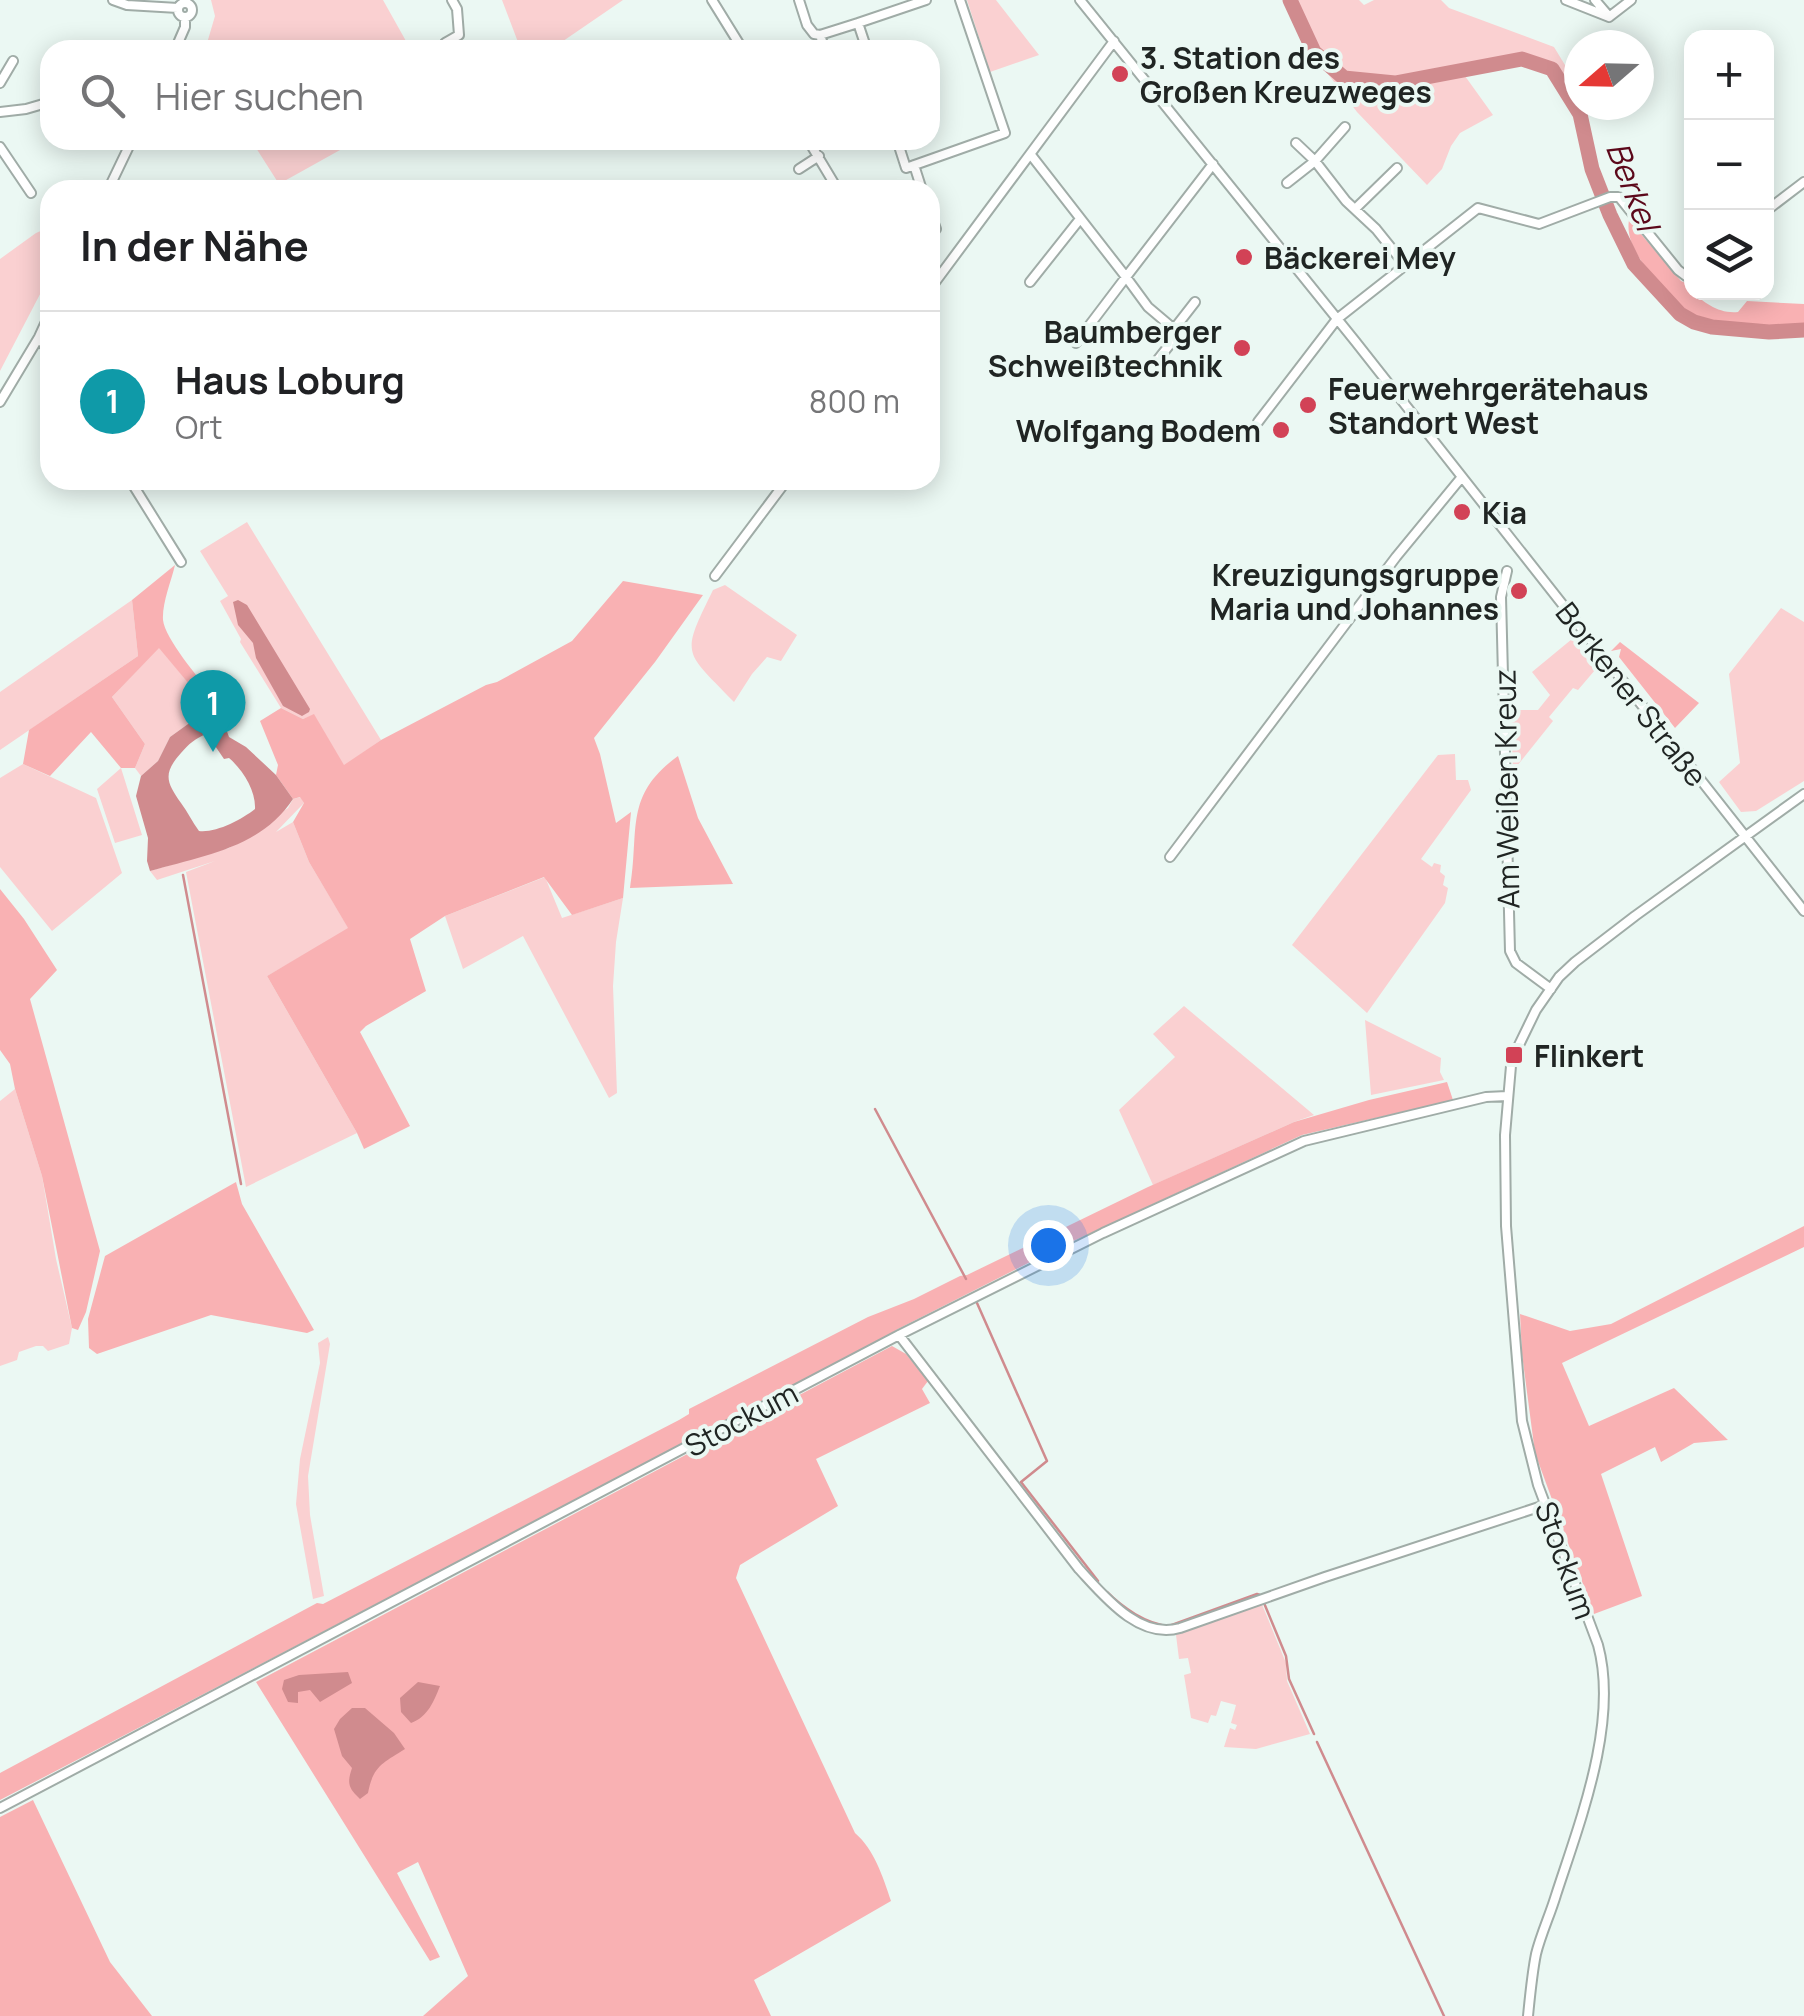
<!DOCTYPE html>
<html lang="de">
<meta charset="utf-8">
<style>
:root{--surface:#fff;--page:#f2f2f2;--text:#202124;--muted:#757577;--line:#e0e0e0;--accent:#d24256}
body{margin:0;font-family:Manrope,sans-serif;background:var(--page);color:var(--text)}
.controls{position:absolute;right:30px;top:30px;display:grid;overflow:hidden;border-radius:20px;box-shadow:0 5px 25px #0003}
.controls button{width:90px;height:90px;display:grid;place-items:center;padding:0;border:0;border-bottom:2px solid var(--line);background:var(--surface);color:var(--text);font:50px sans-serif}
.compass{position:absolute;left:1564px;top:30px;width:90px;height:90px;border-radius:50%;background:var(--surface);box-shadow:0 5px 25px #0003;rotate:250deg}
.you{position:absolute;left:1048px;top:1245px;width:35px;height:35px;margin:-25px;border:8px solid #fff;border-radius:50%;background:#1a73e8;box-shadow:0 0 0 15px #1a73e833}
.badge{display:grid;place-items:center;width:65px;height:65px;border-radius:50%;background:var(--accent);color:#fff;font-size:32px;font-weight:700}
.pin{position:absolute;translate:-50% -82px;filter:drop-shadow(0 2px 5px #0008)}
.pin::after{content:'';position:absolute;top:52px;width:35px;height:30px;background:inherit;clip-path:polygon(0 0,100% 0,50% 100%)}
.list{margin:0;padding:0;list-style:none}
h2{display:flex;justify-content:space-between;align-items:center;height:130px;margin:0;padding:0 40px;font-size:42px}
h2 small{font-size:32px;font-weight:400;color:var(--muted)}
.list li{display:grid;grid-template-columns:65px 1fr auto;gap:30px;align-items:center;box-sizing:border-box;height:180px;padding:0 40px;border-top:2px solid var(--line)}
.list b{display:block;font-size:38px;white-space:nowrap}
.list p{margin:0;font-size:32px;white-space:nowrap;color:var(--muted)}
.list em{font-size:32px;font-style:normal;color:var(--muted)}
.icon{flex:none;width:55px;height:55px;fill:none;stroke:currentColor;stroke-width:2;stroke-linecap:round;stroke-linejoin:round}
.map{position:relative;flex:none;width:1804px;height:2016px;overflow:hidden}
.search{position:absolute;background:var(--surface);box-shadow:0 5px 25px #0003;left:40px;top:40px;width:900px;height:110px;display:flex;align-items:center;gap:25px;box-sizing:border-box;padding:0 35px;border-radius:30px;color:var(--muted);font-size:38px}
.panel{position:absolute;background:var(--surface);box-shadow:0 5px 25px #0003;left:40px;top:180px;width:900px;height:310px;border-radius:30px}
.map>svg:first-child{display:block}
</style>
<div class="map">
<svg width="1804" height="2016" viewBox="0 0 1804 2016">
<rect width="100%" height="100%" fill="#ebf8f3"/>
<path fill="#fad0d1" d="M211,0H383L411,50H205L215,16Z
M502,0H623L550,50H521Z
M967,0H996L1039,55L990,72Z
M1294,0H1359L1364,5L1374,0H1441L1449,8L1554,47L1579,88V99L1554,68L1521,56L1396,80L1348,76L1318,52Z
M1315,57C1324,67 1332,79 1344,85C1377,100 1432,81 1465,76L1493,115L1460,133L1451,146L1442,169L1427,185L1357,112Z
M251,140H358L279,184Z
M50,227V275L0,371V259L36,233Z
M247,522L381,740L344,766L314,715L303,719L281,708L240,642L241,639L220,601L228,596L200,551Z
M725,585L797,635L781,661L767,657L752,674L734,702C684,650 680,657 713,590Z
M132,600L138,656L0,750V692Z
M1781,608L1804,622V781L1756,811L1741,812L1719,782L1740,763L1729,674Z
M1572,639L1595,670L1578,690L1573,688L1549,717L1553,721L1513,771L1511,710H1538L1550,695L1532,672Z
M159,647L204,702L213,706L170,737L158,761L141,776L135,768L145,744L112,697Z
M1455,754L1456,780H1468L1471,790L1421,859L1432,867L1434,863L1441,865L1440,872L1445,876L1443,885L1448,888L1445,903L1367,1013L1292,945L1438,755Z
M23,764L96,798L122,873L52,931L0,867V778Z
M121,768L142,835L115,843L97,789Z
M301,797L304,803L276,832L293,822L309,862L349,929L267,976L357,1133L246,1187L186,872L215,861L157,880L150,871L229,848L288,808L293,799Z
M545,877L562,918L623,898L616,942L613,986L617,1093L609,1098L523,936L463,969L445,916Z
M1184,1006L1314,1115L1294,1122L1153,1185L1119,1110L1175,1057L1153,1034Z
M1365,1020L1441,1058L1440,1072L1444,1080L1371,1095Z
M15,1089L42,1176L56,1259L72,1328L69,1344L48,1351L43,1346H36L19,1352L17,1360L0,1366V1101Z
M328,1337L330,1344L308,1476L310,1515L324,1596L313,1599L296,1504L300,1459L320,1363L318,1343Z
M1261,1602L1286,1663L1287,1681L1310,1734L1256,1749L1224,1747L1230,1728L1235,1730L1237,1725L1231,1723L1236,1705L1221,1701L1216,1716L1211,1715L1208,1723L1191,1718L1184,1675L1191,1673L1188,1658L1179,1659L1176,1635L1180,1632Z"/>
<path fill="#f9b1b3" d="M1629,220L1681,281L1691,285L1692,292C1704,302 1718,314 1738,312L1747,301L1804,304V324C1774,325 1715,328 1690,313C1672,303 1659,285 1647,269C1636,255 1626,237 1629,220Z
M175,565C171,582 162,603 163,620C165,639 199,678 211,694L204,702L159,648L112,697L145,744L135,768H121L91,732L50,776L23,764L29,730L138,656L132,600Z
M623,581L703,595L655,662L594,738L600,754L616,823L631,812L623,898L572,915L544,877L445,916L410,939L426,991L366,1026L360,1032L410,1126L364,1149L357,1133L267,976L348,928L309,862L293,822L304,803L300,797L293,799L276,775L278,765L260,721L281,708L303,719L314,714L344,765L381,740L486,685L497,682L572,641Z
M1620,642L1699,703L1675,728L1619,657L1621,649L1611,651Z
M678,756L698,818L733,884L630,888C640,830 623,796 678,756Z
M0,889L24,919L57,970L30,999L100,1251L86,1312L78,1330L72,1328L42,1176L15,1089L10,1064L0,1050Z
M1447,1082L1453,1100L1302,1135L1054,1250L896,1330L883,1340L0,1800V1773L317,1603L323,1604L679,1420L689,1414V1409L868,1317L914,1299L960,1276L967,1275L1148,1187L1294,1122L1369,1100Z
M236,1182L242,1204L314,1330L307,1333L211,1315L97,1354L89,1348L88,1319L105,1256Z
M1804,1226V1247L1562,1363L1589,1426L1674,1388L1728,1440L1694,1443L1661,1462L1655,1447L1601,1474L1642,1596L1594,1614L1535,1453L1522,1354L1520,1314L1570,1331L1611,1324Z
M892,1346L906,1354L928,1381L922,1389L930,1403L816,1459L838,1506L740,1565L736,1578L855,1833C874,1849 883,1877 891,1901L754,1980L771,2016H423L468,1976L418,1862L397,1873L440,1957L430,1961L256,1682Z
M33,1800L110,1962L152,2016H0V1817Z"/>
<path fill="#d08b8e" fill-rule="evenodd" d="M238,600L247,605L310,709L309,712L302,716L283,706L256,658L253,643L238,625L233,602Z
M213,706L221,715L229,737L246,747L276,775L293,799C261,848 202,856 150,871L147,861L148,838L136,796L141,776L158,761L170,737ZM207,734L224,759L229,758C243,770 256,791 255,809C241,820 216,833 199,831C192,822 188,812 181,803C167,783 162,774 181,753C189,744 195,738 207,734Z
M348,1672L352,1683L320,1702L310,1690L298,1692V1703L288,1702L282,1689L284,1680L299,1675Z
M418,1682L440,1686C434,1701 428,1717 411,1723L401,1712L400,1698Z
M352,1708H365L394,1733L405,1749C383,1763 373,1766 368,1793L360,1799C348,1788 347,1783 352,1768L342,1756L334,1729L340,1719Z"/>
<g fill="none" stroke-linecap="round" stroke-linejoin="round">
<path stroke="#d08b8e" stroke-width="2.5" d="M183,875L241,1184
M875,1109L966,1279
M977,1303L1047,1461L1021,1482L1098,1581
M1107,1592C1123,1608 1146,1624 1169,1626L1257,1594L1260,1595
M1264,1603L1286,1656L1289,1679L1314,1734
M1317,1742L1444,2016"/>
<path stroke="#d08b8e" stroke-width="15" d="M1290,0L1314,52L1344,78L1395,83L1522,59L1552,69L1580,114L1592,169L1610,215L1634,264L1680,314L1694,322L1712,327L1769,332L1804,330"/>
<defs>
<path id="minor" d="M113,0L127,5L178,8
M712,0L743,50
M799,0L807,25L814,34L820,35L858,23
M1080,0L1355,341L1804,911
M1566,0L1609,17
M1595,0L1607,14
M178 10a7 7 0 1 1 14 0a7 7 0 1 1-14 0Z
M1609,17L1631,0
M820,35L825,50
M445,43L459,35L457,9L452,0
M175,50L185,27V17
M867,50L858,23L926,0
M0,83L13,61
M0,112L26,109L50,102
M808,140L838,190
M897,140L906,168L1005,133L960,0
M1296,143L1315,161L1346,201L1376,229L1405,265
M0,147L31,193
M1031,155L1126,277L1076,343
M914,165L922,190
M799,169L819,156
M1287,183L1315,161L1345,127
M108,190L132,140
M1355,209L1397,168
M1766,211L1804,182
M930,212L936,229
M1030,282L1080,219
M930,289L1114,41
M1195,302L1174,329L1148,307L1126,277L1213,164
M39,337L50,354
M1148,372L1175,338L1174,329
M0,402L39,337L50,313
M1258,422L1337,319L1478,208L1539,224L1610,197H1619L1678,270L1686,276L1692,277
M130,480L181,562
M1507,571L1501,597L1510,951L1516,963L1551,989
M715,576L787,480
M1170,857L1396,557L1461,478
M899,1335L1079,1569C1104,1596 1139,1640 1180,1628L1325,1577L1545,1505
M0,1808L899,1335L1103,1233L1304,1141L1486,1097L1507,1096
M1528,2016C1530,1996 1532,1974 1536,1954C1541,1934 1550,1915 1556,1895C1580,1821 1619,1722 1598,1645L1538,1485L1522,1421L1506,1226L1505,1135L1511,1066L1518,1047L1536,1010L1559,977L1575,962L1635,916L1804,794"/>
</defs>
<use href="#minor" stroke="#a0aca7" stroke-width="12"/>
<use href="#minor" stroke="#fff" stroke-width="8"/>
</g>
<g fill="#d24256" stroke="#ebf8f3" stroke-width="4">
<circle cx="1120" cy="74" r="10"/>
<circle cx="1244" cy="257" r="10"/>
<circle cx="1242" cy="348" r="10"/>
<circle cx="1308" cy="405" r="10"/>
<circle cx="1281" cy="430" r="10"/>
<circle cx="1462" cy="512" r="10"/>
<circle cx="1519" cy="591" r="10"/>
<rect x="1504" y="1045" width="20" height="20" rx="5"/>
</g>
<g text-anchor="middle" dominant-baseline="central" stroke-width="8" stroke-linejoin="round" paint-order="stroke">
<g font-size="30" font-weight="bold" fill="#202523" stroke="#ebf8f3" text-anchor="start">
<text x="1140" y="57">3. Station des<tspan x="1140" dy="34">Großen Kreuzweges</tspan></text>
<text x="1264" y="257">Bäckerei Mey</text>
<text x="1222" y="331" text-anchor="end">Baumberger<tspan x="1222" dy="34">Schweißtechnik</tspan></text>
<text x="1328" y="388">Feuerwehrgerätehaus<tspan x="1328" dy="34">Standort West</tspan></text>
<text x="1261" y="430" text-anchor="end">Wolfgang Bodem</text>
<text x="1482" y="512">Kia</text>
<text x="1499" y="574" text-anchor="end">Kreuzigungsgruppe<tspan x="1499" dy="34">Maria und Johannes</tspan></text>
<text x="1534" y="1055">Flinkert</text>
</g>
<g font-size="30" fill="#202523" stroke="#ebf8f3">
<text transform="translate(1632 694) rotate(52)">Borkener Straße</text>
<text transform="translate(1506 789) rotate(-91)">Am Weißen Kreuz</text>
<text transform="translate(741 1419) rotate(-28)">Stockum</text>
<text transform="translate(1566 1560) rotate(70)">Stockum</text>
</g>
<g font-size="32" font-style="italic" fill="#5c081a" stroke="#ebf8f3">
<text transform="translate(1633 186) rotate(69)">Berkel</text>
</g>
</g>
</svg>
<div class="controls">
<button>+</button>
<button>−</button>
<button><svg class="icon" aria-label="layers" viewBox="0 0 24 24"><path d="M12 4l9 5-9 5-9-5zM3 14l9 5 9-5"/></svg></button>
</div>
<svg class="compass" viewBox="-18 -18 36 36"><path d="M0-13l5 13h-10z" fill="#e53935"/><path d="M0 13l5-13h-10z" fill="#757577"/></svg>
<div class="you"></div>
<div class="pin badge" style="left:213px;top:752px;background:#0f9aa8">1</div>
<div class="search"><svg class="icon" aria-label="search" viewBox="0 0 24 24"><circle cx="10" cy="10" r="6"/><path d="M15 15l6 6"/></svg>Hier suchen</div>
<section class="panel">
<h2>In der Nähe<small></small></h2>
<ul class="list">
<li><span class="badge" style="background:#0f9aa8">1</span><div><b>Haus Loburg</b><p>Ort</p></div><em>800 m</em></li>
</ul>
</section>
</div>
